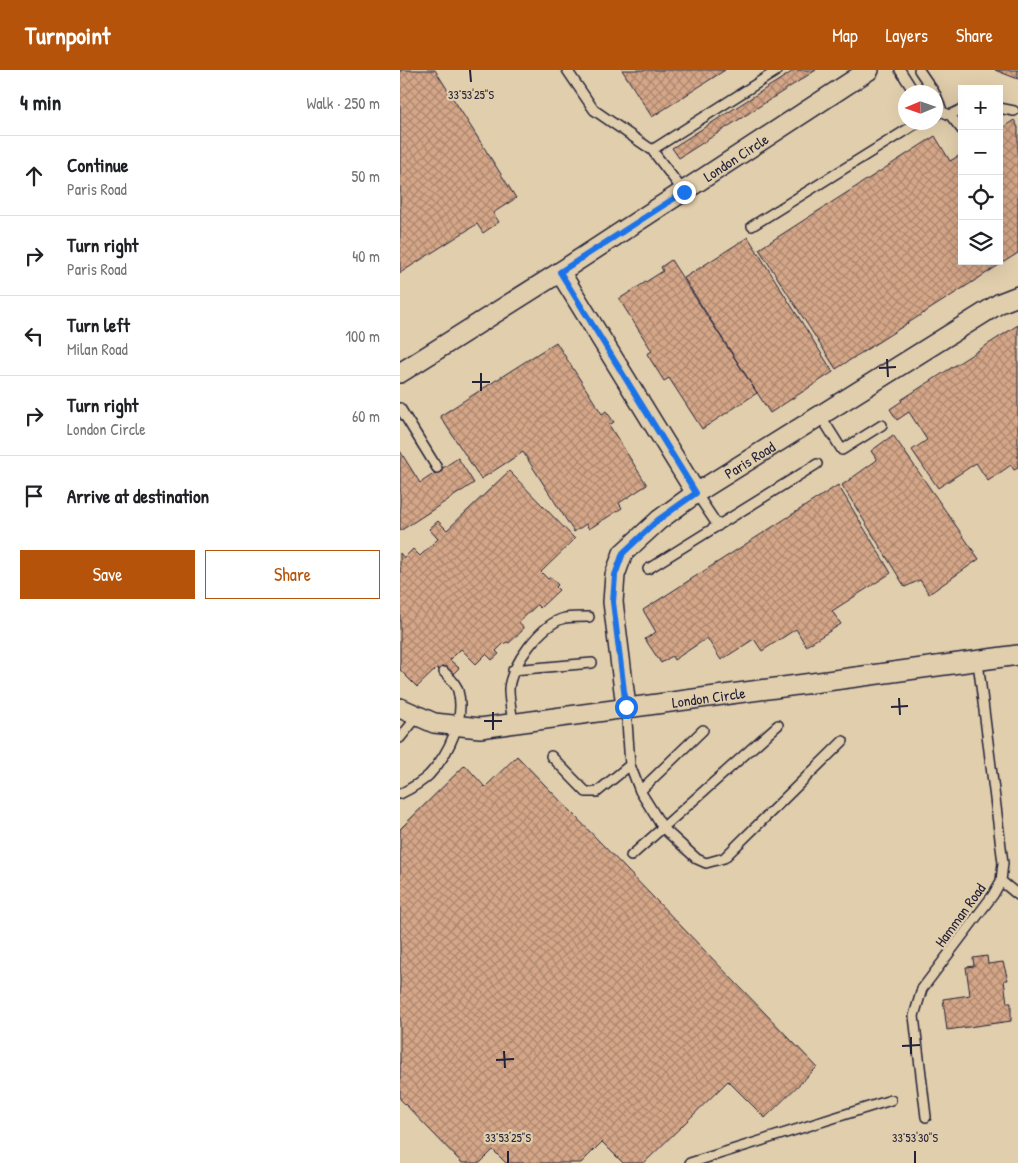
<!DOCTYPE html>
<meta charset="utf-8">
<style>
:root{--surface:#fff;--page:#f2f2f2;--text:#202124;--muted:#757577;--line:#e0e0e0;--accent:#b45309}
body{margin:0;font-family:"Patrick Hand",sans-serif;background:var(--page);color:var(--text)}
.controls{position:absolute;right:15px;top:15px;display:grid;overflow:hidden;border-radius:0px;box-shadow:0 5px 20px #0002}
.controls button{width:45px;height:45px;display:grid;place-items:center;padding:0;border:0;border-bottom:1px solid var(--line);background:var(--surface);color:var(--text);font:25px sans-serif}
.compass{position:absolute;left:498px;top:15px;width:45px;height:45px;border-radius:50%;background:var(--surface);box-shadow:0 5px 20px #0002;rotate:268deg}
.stop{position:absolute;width:15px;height:15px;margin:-11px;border:4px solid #1a73e8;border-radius:50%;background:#fff}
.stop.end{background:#1a73e8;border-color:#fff;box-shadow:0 1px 5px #0008}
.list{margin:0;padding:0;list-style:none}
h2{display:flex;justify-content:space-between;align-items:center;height:65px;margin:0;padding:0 20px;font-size:21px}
h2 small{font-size:16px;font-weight:400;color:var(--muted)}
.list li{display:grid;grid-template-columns:32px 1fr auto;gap:15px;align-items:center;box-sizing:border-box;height:80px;padding:0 20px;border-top:1px solid var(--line)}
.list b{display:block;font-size:19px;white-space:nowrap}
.list p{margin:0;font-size:16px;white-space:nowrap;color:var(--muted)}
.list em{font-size:16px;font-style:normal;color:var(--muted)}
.actions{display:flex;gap:10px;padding:15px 20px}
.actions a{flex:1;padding:11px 0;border:1px solid var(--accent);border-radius:0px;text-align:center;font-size:18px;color:var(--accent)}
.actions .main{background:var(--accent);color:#fff}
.icon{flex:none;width:28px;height:28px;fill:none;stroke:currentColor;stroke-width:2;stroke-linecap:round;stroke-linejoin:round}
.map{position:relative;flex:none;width:618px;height:1093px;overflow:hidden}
header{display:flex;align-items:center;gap:30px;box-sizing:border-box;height:70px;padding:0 25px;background:var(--accent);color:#fff}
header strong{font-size:24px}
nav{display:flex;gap:28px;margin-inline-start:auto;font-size:18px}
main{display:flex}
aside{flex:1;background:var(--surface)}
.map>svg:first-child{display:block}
</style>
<header>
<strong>Turnpoint</strong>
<nav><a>Map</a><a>Layers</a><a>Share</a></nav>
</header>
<main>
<aside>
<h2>4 min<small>Walk · 250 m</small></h2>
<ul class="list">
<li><svg class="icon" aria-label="ahead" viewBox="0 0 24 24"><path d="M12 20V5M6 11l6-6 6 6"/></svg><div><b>Continue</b><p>Paris Road</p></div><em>50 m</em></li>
<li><svg class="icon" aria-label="right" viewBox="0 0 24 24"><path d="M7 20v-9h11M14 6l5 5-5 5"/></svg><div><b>Turn right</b><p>Paris Road</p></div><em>40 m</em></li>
<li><svg class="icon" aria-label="left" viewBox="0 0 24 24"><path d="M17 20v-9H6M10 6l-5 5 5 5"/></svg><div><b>Turn left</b><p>Milan Road</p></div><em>100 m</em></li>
<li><svg class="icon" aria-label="right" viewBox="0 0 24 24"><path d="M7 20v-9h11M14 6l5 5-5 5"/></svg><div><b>Turn right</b><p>London Circle</p></div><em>60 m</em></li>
<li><svg class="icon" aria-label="arrive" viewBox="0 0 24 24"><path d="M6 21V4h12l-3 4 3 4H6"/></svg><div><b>Arrive at destination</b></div></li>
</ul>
<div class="actions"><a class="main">Save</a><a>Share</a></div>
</aside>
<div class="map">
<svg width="618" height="1093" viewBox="0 0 618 1093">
<defs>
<pattern id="building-cross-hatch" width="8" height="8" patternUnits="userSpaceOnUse" patternTransform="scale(1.25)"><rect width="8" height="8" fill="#d5a687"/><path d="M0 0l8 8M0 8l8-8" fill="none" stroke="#ac8770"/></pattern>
</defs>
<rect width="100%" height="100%" fill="#e1ceac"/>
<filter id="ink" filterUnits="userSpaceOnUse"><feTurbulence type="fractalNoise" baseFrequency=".02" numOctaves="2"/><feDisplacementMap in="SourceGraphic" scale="10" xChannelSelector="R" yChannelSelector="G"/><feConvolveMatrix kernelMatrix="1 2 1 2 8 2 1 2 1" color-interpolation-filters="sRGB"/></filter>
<g filter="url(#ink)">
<path fill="url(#building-cross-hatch)" stroke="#22223b" d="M0,0H35L116,128L93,143L99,152L83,163L77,154L0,203Z
M222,0H325L252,47Z
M395,0H416L279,88L272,78Z
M595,0H618V9Z
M614,50L618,57V183L436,299L359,179L535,66L550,91L562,84V191H599V60Z
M348,167L433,302L370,343L284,208Z
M271,190L357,323L302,359L269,308L264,311L247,284L252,281L219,229L263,201L261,197Z
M618,255V398L614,400L611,395L588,411L576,393L538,418L512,380L527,370L509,342L497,350L490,339L502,331L501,330Z
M156,272L202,344L206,341L214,352L209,355L247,415L219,433L222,438L189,459L186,454L174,462L123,382L81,409L40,346Z
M493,365L579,489L529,524L520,510L505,517L442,415L477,390L471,381Z
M0,381L20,413L58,388L74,413L0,461Z
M109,401L175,469L141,502L148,509L151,507L158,515L156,517L159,520L140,538L137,535L119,552L123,557L122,561L109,573L107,572L103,574L96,581L99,584L92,590L86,584L76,594L61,579L50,590L59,598L48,609L37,598L17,617L0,600V483L4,488L13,479L20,486L38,469L29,459L38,451L47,460Z
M438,415L491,503L432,541L441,554L406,576L396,559L362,581L354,569L321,590L307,568L274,590L272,586L261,593L245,569L256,562L243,540Z
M117,686L417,997L365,1048L328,1011L244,1093H223L202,1072L181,1093H106L93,1080L80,1093H62L0,1029V759L65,695L85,717Z
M587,886L588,894L603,892L608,910H604L607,933H611V951L547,960L543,929L570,925L566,897L574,896L573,888Z"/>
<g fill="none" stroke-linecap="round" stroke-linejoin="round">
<defs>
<path id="service" d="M167,0L194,40L252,80L378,0
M500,0L514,22
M519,0L534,22
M536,25L541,38L536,45
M599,38L614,41
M540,41L550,45L562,60
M550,45L562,39
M252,80L284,122
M352,156L519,52
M0,338L37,398
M420,345L442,380L482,355
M296,423L318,456
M248,499L417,394
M113,600L192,593
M226,637L230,695L240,721L263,758L297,789L306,793L324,788L443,671
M113,654C112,643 109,631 109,619C110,596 142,553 165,548C172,547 181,547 189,547
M0,668L17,647
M151,686L186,722H197L230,695
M240,721L303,660
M0,724C10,719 21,713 29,705C48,685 66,648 58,621C56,613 50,608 44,602
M231,786L378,655
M601,811L618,825
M526,1047L514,946L522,919L593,825L601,811L603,793L578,592
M290,1093L491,1030"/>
<g id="minor">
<path d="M160,202L296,423"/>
<path id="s1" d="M0,303L160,202L469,0"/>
<path id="s2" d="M226,637L213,532L215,505L223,483L259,450L296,423L600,233L618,226"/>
<path id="s3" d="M0,638L34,653L80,658L618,585"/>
</g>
</defs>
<use href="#service" stroke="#22223b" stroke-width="12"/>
<use href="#minor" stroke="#22223b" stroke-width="22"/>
<use href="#service" stroke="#e1ceac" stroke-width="9"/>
<use href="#minor" stroke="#e1ceac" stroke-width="19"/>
</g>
</g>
<g fill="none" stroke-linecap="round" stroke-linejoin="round" filter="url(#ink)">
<path stroke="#1a73e8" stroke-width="6" d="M226,637L213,532L215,505L223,483L258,450L296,423L160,202L284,122"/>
</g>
<path fill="none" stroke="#22223b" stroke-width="2" d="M70,0L71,12M487,289L488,307M479,298L496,297M81,303V321M72,312H90M499,628L500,645M491,637L508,636M93,642V660M84,651H102M511,967V984M502,976L520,975M104,981L105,998M96,990L114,989M108,1081V1093M515,1081V1093"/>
<g text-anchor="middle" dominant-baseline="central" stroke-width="4.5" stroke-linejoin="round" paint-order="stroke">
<g font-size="15" fill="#22223b" stroke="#e1ceac">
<text stroke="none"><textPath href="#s1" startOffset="399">London Circle</textPath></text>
<text stroke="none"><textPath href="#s2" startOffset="314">Paris Road</textPath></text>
<text stroke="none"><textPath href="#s3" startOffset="314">London Circle</textPath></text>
<text transform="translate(560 845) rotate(-54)">Hamman Road</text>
</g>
</g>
<g font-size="12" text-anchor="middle" fill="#22223b" stroke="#e1ceac" stroke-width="4.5" stroke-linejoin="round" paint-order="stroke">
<text x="71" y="29">33°53'25"S</text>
<text x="108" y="1072">33°53'25"S</text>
<text x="515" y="1072">33°53'30"S</text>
</g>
</svg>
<div class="controls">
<button>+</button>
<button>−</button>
<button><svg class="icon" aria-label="locate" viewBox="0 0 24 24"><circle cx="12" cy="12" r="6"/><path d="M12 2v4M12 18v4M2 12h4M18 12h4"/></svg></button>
<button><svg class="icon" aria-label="layers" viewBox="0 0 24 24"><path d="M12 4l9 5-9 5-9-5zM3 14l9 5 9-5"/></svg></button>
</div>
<svg class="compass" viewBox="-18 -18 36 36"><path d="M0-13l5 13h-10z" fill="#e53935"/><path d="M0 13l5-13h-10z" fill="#757577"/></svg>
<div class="stop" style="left:226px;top:637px"></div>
<div class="stop end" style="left:284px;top:122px"></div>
</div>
</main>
